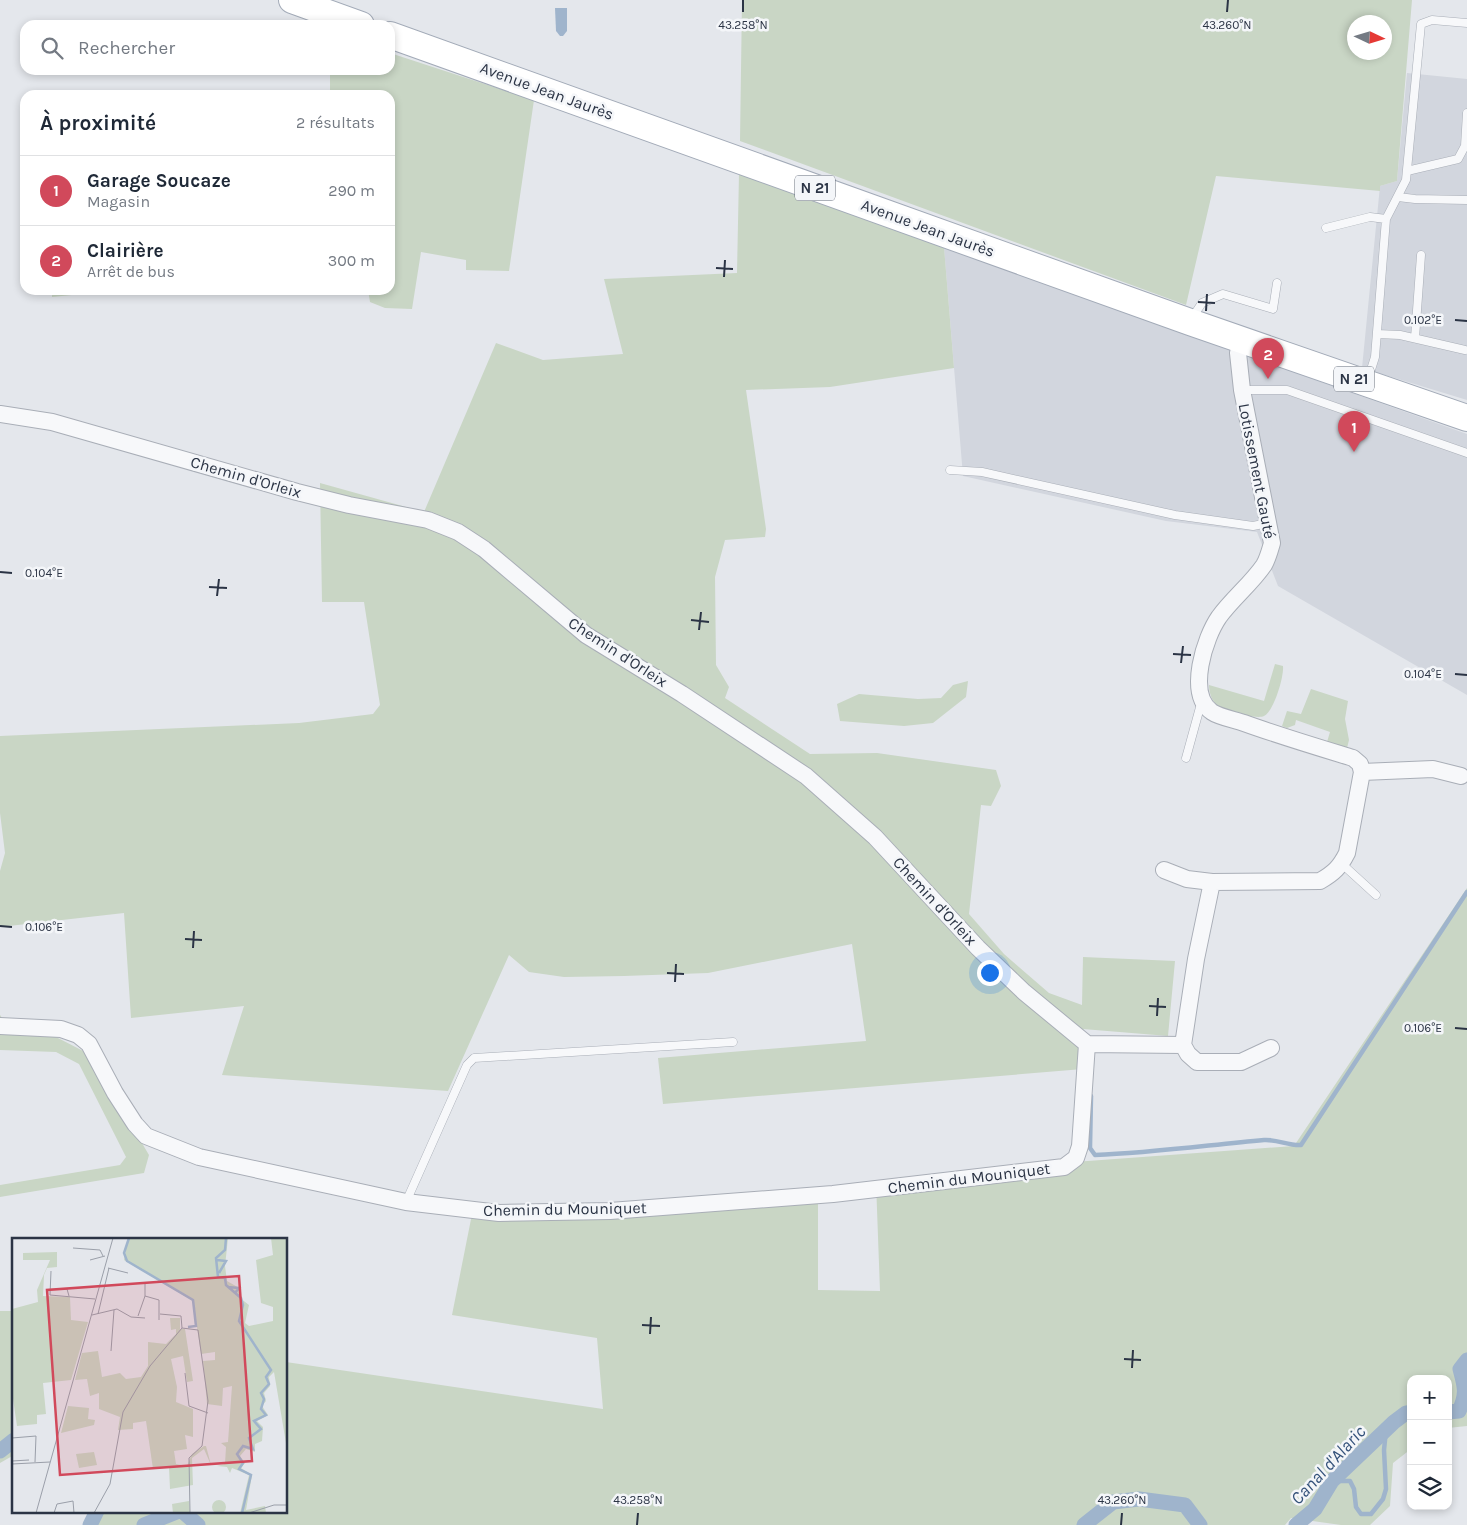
<!DOCTYPE html>
<html lang="fr">
<meta charset="utf-8">
<style>
:root{--surface:#fff;--page:#f2f2f3;--text:#1f2937;--muted:#747a83;--line:#e0e1e3;--accent:#d1495b}
body{margin:0;font-family:Karla,sans-serif;background:var(--page);color:var(--text)}
.controls{position:absolute;right:15px;bottom:15px;display:grid;overflow:hidden;border-radius:10px;box-shadow:0 2px 8px #0003}
.controls button{width:45px;height:45px;display:grid;place-items:center;padding:0;border:0;border-bottom:1px solid var(--line);background:var(--surface);color:var(--text);font:25px sans-serif}
.compass{position:absolute;left:1347px;top:15px;width:45px;height:45px;border-radius:50%;background:var(--surface);box-shadow:0 2px 8px #0003;rotate:94deg}
.you{position:absolute;left:989px;top:972px;width:18px;height:18px;margin:-12px;border:4px solid #fff;border-radius:50%;background:#1a73e8;box-shadow:0 0 0 8px #1a73e833}
.badge{display:grid;place-items:center;width:32px;height:32px;border-radius:50%;background:var(--accent);color:#fff;font-size:16px;font-weight:700}
.pin{position:absolute;translate:-50% -41px;filter:drop-shadow(0 1px 2px #0008)}
.pin::after{content:'';position:absolute;top:26px;width:18px;height:15px;background:inherit;clip-path:polygon(0 0,100% 0,50% 100%)}
.list{margin:0;padding:0;list-style:none}
h2{display:flex;justify-content:space-between;align-items:center;height:65px;margin:0;padding:0 20px;font-size:21px}
h2 small{font-size:16px;font-weight:400;color:var(--muted)}
.list li{display:grid;grid-template-columns:32px 1fr auto;gap:15px;align-items:center;box-sizing:border-box;height:70px;padding:0 20px;border-top:1px solid var(--line)}
.list b{display:block;font-size:19px;white-space:nowrap}
.list p{margin:0;font-size:16px;white-space:nowrap;color:var(--muted)}
.list em{font-size:16px;font-style:normal;color:var(--muted)}
.icon{flex:none;width:28px;height:28px;fill:none;stroke:currentColor;stroke-width:2;stroke-linecap:round;stroke-linejoin:round}
.map{position:relative;flex:none;width:1467px;height:1525px;overflow:hidden}
.search{position:absolute;background:var(--surface);box-shadow:0 2px 8px #0003;left:20px;top:20px;width:375px;height:55px;display:flex;align-items:center;gap:12px;box-sizing:border-box;padding:0 18px;border-radius:15px;color:var(--muted);font-size:19px}
.panel{position:absolute;background:var(--surface);box-shadow:0 2px 8px #0003;left:20px;top:90px;width:375px;height:205px;border-radius:15px}
.map>svg:first-child{display:block}
</style>
<div class="map">
<svg width="1467" height="1525" viewBox="0 0 1467 1525">
<rect width="100%" height="100%" fill="#e4e7ec"/>
<path fill="#d2d6de" d="M1407,73L1467,79V400L1362,368L1380,186L1397,181Z
M944,247L1467,434V695L1278,586L1257,532L1166,521L963,476Z"/>
<path fill="#c9d6c5" fill-rule="evenodd" d="M742,0H1412L1397,181L1380,186V191L1216,176L1186,305L740,141ZM1354,22H1384V52H1354Z
M390,53L534,100L509,271L466,270V260L421,252L412,309L385,308L370,302L368,290H390V95H330V70H390Z
M739,173L944,247L954,368L830,387L746,390L766,529L765,537L725,540L715,577L716,665L729,687L725,698L810,754L877,753L996,770L1001,786L991,806L981,805L969,914L1004,954L1049,993L1082,1005L1083,957L1175,961L1168,1036L1083,1029V1069L663,1104L658,1058L866,1041L852,944L708,973L624,976L564,977L529,972L509,955L448,1091L222,1075L244,1006L131,1018L124,913L0,927V871L5,853L0,813V736L299,723L373,714L380,705L364,602H322L320,483L424,512L496,343L543,360L623,354L604,279L737,273Z
M52,290H121L52,297Z
M1275,664L1283,666C1284,677 1274,711 1264,716C1256,720 1221,710 1215,703C1211,699 1209,691 1209,685L1264,701Z
M968,681L966,697L933,723L904,726L840,721L837,704L859,694L918,699L941,698L953,685Z
M1311,689L1348,701L1345,719L1349,740L1347,748L1327,742L1330,732L1296,720L1295,725L1287,728L1282,726L1287,711L1301,714Z
M1467,888V1426L1448,1428V1379H1411V1449L1393,1463L1390,1506L1370,1525H1341L1291,1518L1285,1525H86L92,1511H286V1362L603,1409L597,1338L452,1315L474,1204L571,1208L818,1190V1290L880,1291L876,1182L1074,1162L1294,1146Z
M0,1015L10,1029L56,1037L89,1054L149,1155L144,1173L0,1197V1185L120,1165L126,1157L79,1064L56,1052L0,1050Z
M0,1311H14V1455L0,1463Z"/>
<path fill="#9fb4cc" d="M555,8H567V31L563,36H560L556,31Z"/>
<g fill="none" stroke-linecap="round" stroke-linejoin="round">
<path stroke="#9fb4cc" stroke-width="4.5" d="M1091,1096L1090,1148L1095,1155C1152,1153 1208,1145 1264,1140C1277,1139 1289,1146 1301,1145L1467,892
M1332,1481H1350L1354,1489L1356,1507L1361,1514H1371L1383,1499L1386,1489L1384,1450L1386,1430"/>
<path stroke="#9fb4cc" stroke-width="15" d="M1448,1412L1459,1411C1467,1394 1465,1387 1460,1369L1467,1360
M0,1451L14,1440
M182,1511L198,1525
M90,1525L97,1511
M144,1525L179,1511
M1084,1525L1113,1502L1139,1499L1185,1505L1200,1525
M1296,1525L1315,1509L1332,1481L1394,1422L1406,1413L1411,1412"/>
<defs>
<path id="lane" d="M1407,171L1458,159L1465,146L1467,113
M1398,197L1415,199L1467,200
M1326,228L1370,217L1386,219
M1192,318L1202,303L1223,294L1273,309L1277,283
M1377,334L1400,335L1465,350
M1415,338L1421,255
M1368,379L1375,357L1386,219L1406,180L1421,24L1432,20L1467,23
M1242,390H1287L1467,453
M950,470L982,472L1175,515L1253,526L1268,523
M1186,758L1202,700
M1342,864L1376,895
M406,1202L467,1065L474,1058L733,1042"/>
<path id="street" d="M1241,340L1238,353L1242,390L1272,543C1270,550 1268,558 1264,565C1251,584 1233,598 1219,617C1205,637 1186,694 1212,712C1219,717 1236,720 1244,723C1280,736 1317,747 1353,758L1360,764L1362,772L1433,769L1461,776
M0,414L52,422L297,492L349,505L428,520L458,532L484,549L586,635L682,694L806,776L875,837L978,948L1024,992L1087,1044
M1164,870L1187,879L1212,882L1320,881C1334,873 1340,867 1347,853L1362,772
M0,1026L61,1029L78,1035L89,1044L115,1093L135,1124L146,1136L199,1157L406,1202L499,1213L610,1211L833,1194L1064,1167L1076,1158L1080,1146L1087,1044
M1087,1044L1183,1045L1196,959L1212,882
M1183,1045L1188,1054L1197,1062H1241L1271,1048"/>
<path id="primary" d="M292,0L361,25
M390,35L1190,322L1467,418"/>
</defs>
<use href="#lane" stroke="#a9aeb7" stroke-width="9"/>
<use href="#street" stroke="#a9aeb7" stroke-width="18"/>
<use href="#primary" stroke="#a3abb8" stroke-width="28"/>
<use href="#lane" stroke="#f7f8fa" stroke-width="8"/>
<use href="#street" stroke="#f7f8fa" stroke-width="16"/>
<use href="#primary" stroke="#fff" stroke-width="26"/>
</g>
<path fill="none" stroke="#2b3445" stroke-width="2" d="M743,12V0M1227,12L1228,0M716,268L733,269M724,277L725,260M1198,302L1215,303M1206,311L1207,294M1455,320L1467,321M0,572L12,573M209,587L227,588M217,596L219,579M691,620L709,622M699,630L701,612M1173,654L1191,655M1181,663L1183,646M1455,674L1467,675M0,926L12,927M185,939L202,940M193,948L194,931M667,973L684,974M675,982L676,964M1149,1006L1166,1007M1157,1016L1158,998M1455,1028L1467,1029M642,1325L660,1326M650,1334L651,1317M1124,1359L1141,1360M1132,1368L1133,1350M637,1525L638,1513M1121,1525L1122,1513"/>
<g text-anchor="middle" dominant-baseline="central" stroke-width="5" stroke-linejoin="round" paint-order="stroke">
<g fill="#f4f6f9" stroke="#676e7b" stroke-width="1">
<rect x="795" y="175.5" width="40" height="25" rx="4"/>
<rect x="1334" y="366.5" width="40" height="25" rx="4"/>
</g>
<g font-size="15" font-weight="bold" fill="#2b3445">
<text x="815" y="188">N 21</text>
<text x="1354" y="379">N 21</text>
</g>
<g font-size="16" fill="#2b3445" stroke="#f4f6f9">
<text transform="translate(547 91) rotate(20)">Avenue Jean Jaurès</text>
<text transform="translate(928 228) rotate(20)">Avenue Jean Jaurès</text>
<text transform="translate(1257 471) rotate(79)">Lotissement Gauté</text>
<text transform="translate(246 477) rotate(16)">Chemin d'Orleix</text>
<text transform="translate(618 652) rotate(33)">Chemin d'Orleix</text>
<text transform="translate(935 901) rotate(47)">Chemin d'Orleix</text>
<text transform="translate(969 1178) rotate(-7)">Chemin du Mouniquet</text>
<text transform="translate(565 1209) rotate(-1)">Chemin du Mouniquet</text>
</g>
<g font-size="18" font-style="italic" fill="#34527a" stroke="#f4f6f9">
<text transform="translate(1328 1465) rotate(-47)">Canal d'Alaric</text>
</g>
</g>
<g transform="translate(12 1238)">
<rect width="275" height="275" fill="#e4e7ec"/>
<path d="M116,0H216L213,28L215,43L229,51L228,60L237,67L233,85L237,88L261,83V69L249,65L244,22L261,17L259,0H275V211L262,134L257,139L258,148L252,155L254,163L250,168L256,177L245,183L251,189L250,203L243,206V214L234,211L228,218L233,225L229,230L240,237L234,272L253,268L254,275H228L237,237L220,230L218,235L215,229L205,228L213,226L214,209L209,205L216,204L220,148L211,150L210,168L195,166L191,123L203,122V114L189,116L181,63L112,22ZM45,14V29L35,30L32,37L31,58L58,59L59,82L76,84L59,142L31,145L34,176L25,177V186L5,188L0,154V71L26,64L25,52L38,22H11V15ZM158,80H168V91H173L181,143L175,144L171,118L159,121L165,149L164,164L181,171V199L173,197L175,211L162,213L164,226L175,228L180,216L192,208H194L199,227L192,211L180,220L181,247L158,251L157,229L141,231L134,183L121,185V191L106,192L108,179L87,171V155L78,158L75,141L63,142L70,115L86,113L90,139L108,135L114,141L129,139L136,128V104L154,106L164,96V91L159,92ZM56,168L77,170L76,181L83,182L82,187L49,195ZM82,214L85,227L67,230L64,216ZM200 269a7 7 0 1 1 14 0a7 7 0 1 1-14 0ZM177,263L178,275H161L160,266Z" fill="#c9d6c5"/>
<path fill="none" stroke="#9fb4cc" stroke-width="2.5" d="M117,0L112,15L115,23L181,62L184,88L176,89M214,0L213,12L204,20L206,39L213,40L214,47L229,60L231,67L227,83L259,132L254,139L257,146L249,155L252,161L249,171L254,177L242,183L249,191L237,200L241,211L231,208L225,216L231,225L227,231L239,237L230,275M205,22L214,23L207,35M216,49L227,50L223,55"/>
<path fill="none" stroke="#9a9fa9" stroke-width="1" d="M61,10L88,12L91,18M78,22L93,18M96,30L116,35M39,33L38,57L83,61M46,51H55L57,58M133,58L147,62V82M86,76L97,30M148,76L169,78L170,90M80,77L105,71L119,79L133,80M126,78L133,58V45M170,90L186,92L196,163L190,208L177,220L178,275M99,113L102,72M173,135L177,168L196,175M0,200L24,198L23,224M0,223L17,222M0,226L38,224M24,275L101,0M42,275L45,266L61,263L62,275M82,275L98,246L111,174L138,128L170,90M237,275L262,267H275"/>
<path fill="#d1495b" fill-opacity="0.15" stroke="#d1495b" stroke-width="2.5" d="M227,38L240,223L48,237L35,52Z"/>
<rect width="275" height="275" fill="none" stroke="#2b3445" stroke-width="2.5"/>
</g>
<g font-size="12" text-anchor="middle" fill="#2b3445" stroke="#f4f6f9" stroke-width="5" stroke-linejoin="round" paint-order="stroke">
<text x="743" y="29">43.258°N</text>
<text x="1227" y="29">43.260°N</text>
<text x="1423" y="324">0.102°E</text>
<text x="44" y="577">0.104°E</text>
<text x="1423" y="678">0.104°E</text>
<text x="44" y="931">0.106°E</text>
<text x="1423" y="1032">0.106°E</text>
<text x="638" y="1504">43.258°N</text>
<text x="1122" y="1504">43.260°N</text>
</g>
</svg>
<div class="controls">
<button>+</button>
<button>−</button>
<button><svg class="icon" aria-label="layers" viewBox="0 0 24 24"><path d="M12 4l9 5-9 5-9-5zM3 14l9 5 9-5"/></svg></button>
</div>
<svg class="compass" viewBox="-18 -18 36 36"><path d="M0-13l5 13h-10z" fill="#e53935"/><path d="M0 13l5-13h-10z" fill="#747a83"/></svg>
<div class="you"></div>
<div class="pin badge" style="left:1354px;top:452px">1</div>
<div class="pin badge" style="left:1268px;top:379px">2</div>
<div class="search"><svg class="icon" aria-label="search" viewBox="0 0 24 24"><circle cx="10" cy="10" r="6"/><path d="M15 15l6 6"/></svg>Rechercher</div>
<section class="panel">
<h2>À proximité<small>2 résultats</small></h2>
<ul class="list">
<li><span class="badge">1</span><div><b>Garage Soucaze</b><p>Magasin</p></div><em>290 m</em></li>
<li><span class="badge">2</span><div><b>Clairière</b><p>Arrêt de bus</p></div><em>300 m</em></li>
</ul>
</section>
</div>
